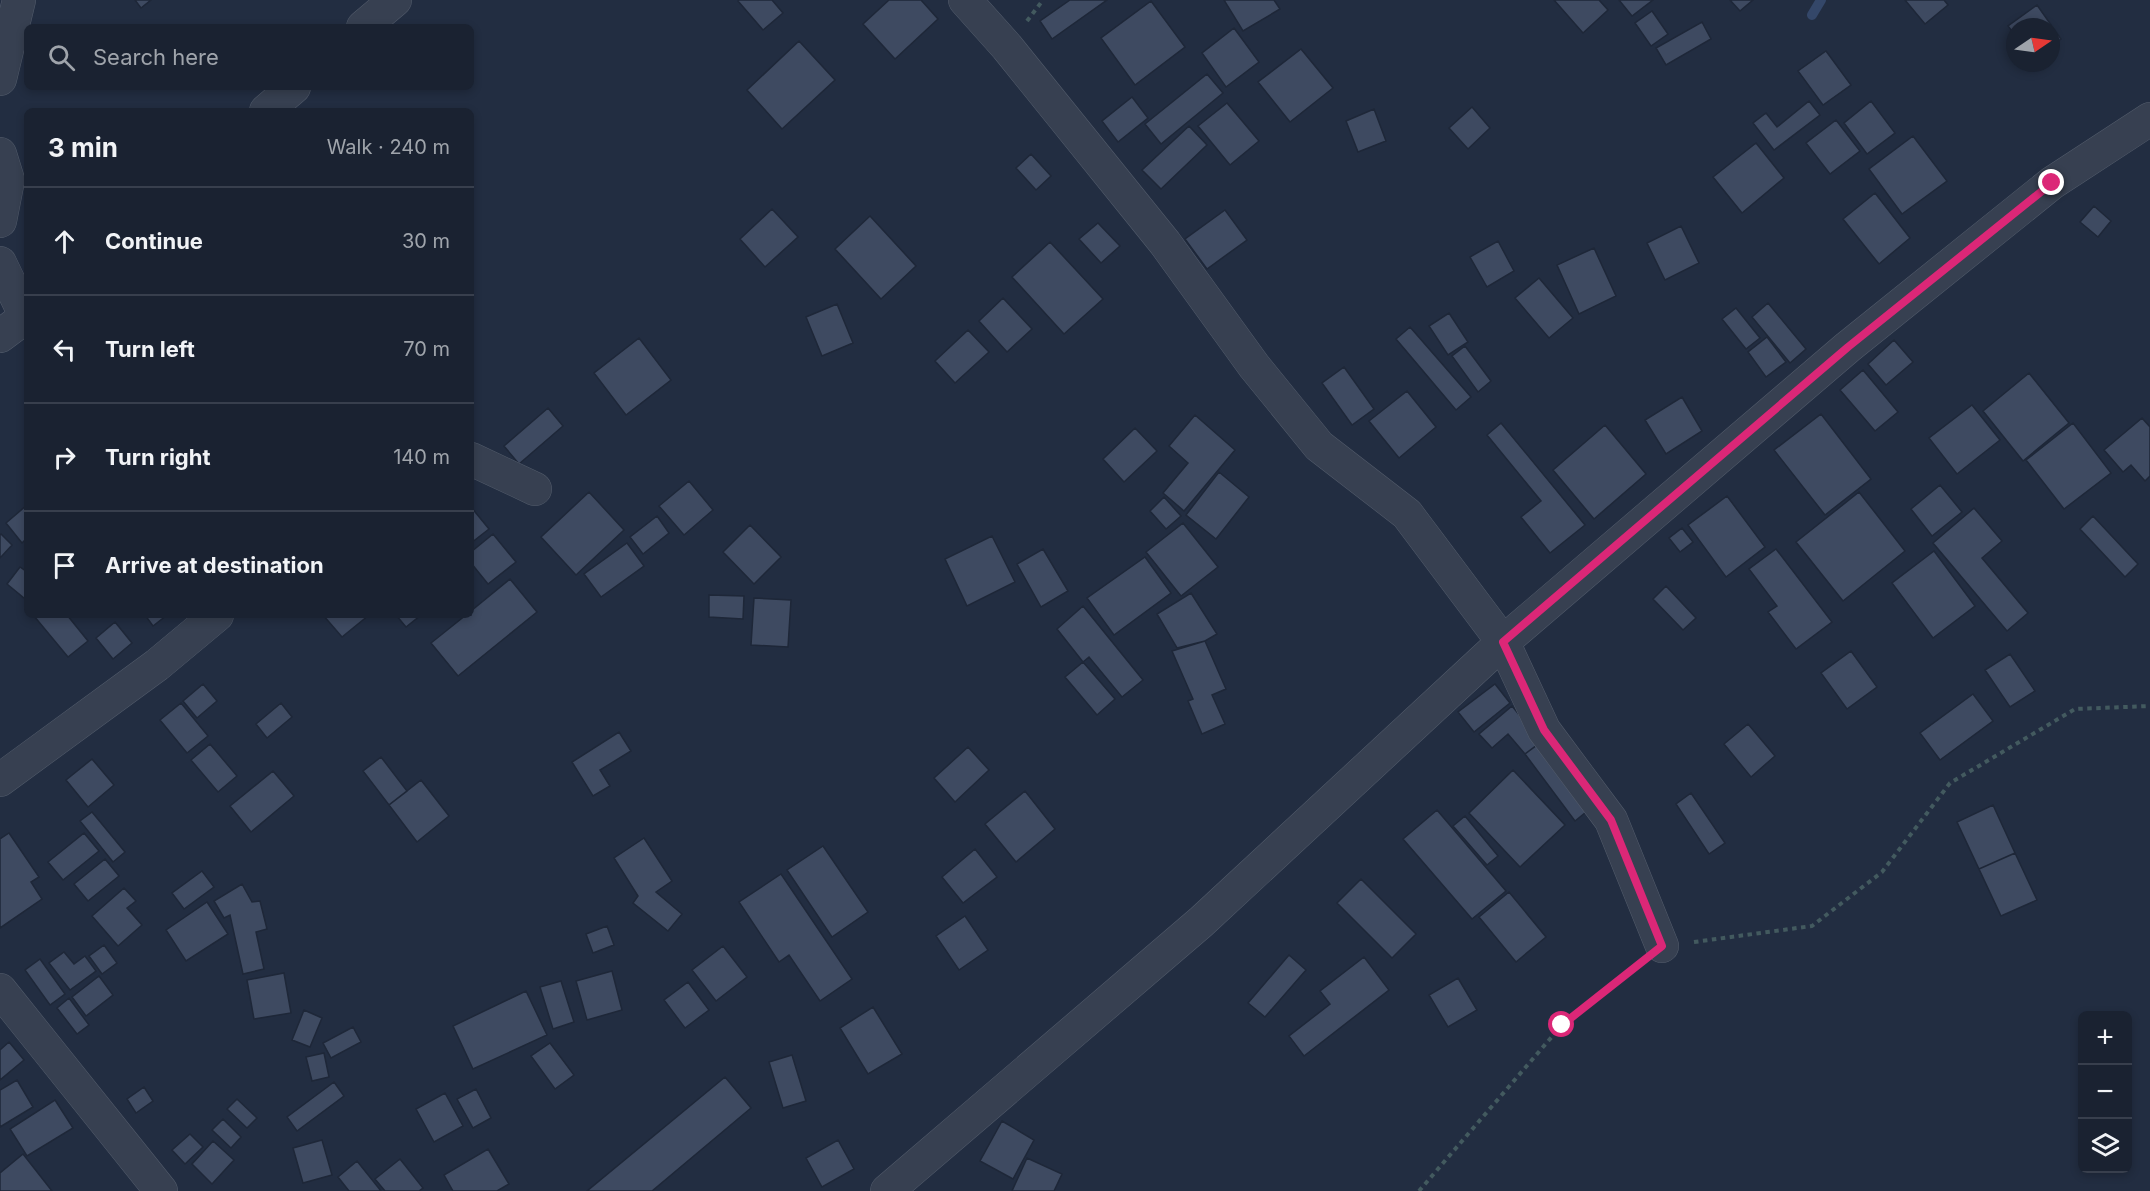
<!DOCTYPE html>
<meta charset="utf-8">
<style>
:root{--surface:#1a2231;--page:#272f3d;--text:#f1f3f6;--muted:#9fa4ab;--line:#383f4d}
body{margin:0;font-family:Inter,sans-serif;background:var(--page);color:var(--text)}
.controls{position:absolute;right:18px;bottom:18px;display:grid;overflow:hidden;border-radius:9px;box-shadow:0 3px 9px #0003}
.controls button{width:54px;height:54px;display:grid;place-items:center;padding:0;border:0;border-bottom:2px solid var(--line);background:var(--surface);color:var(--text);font:30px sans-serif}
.compass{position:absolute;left:2006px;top:18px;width:54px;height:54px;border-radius:50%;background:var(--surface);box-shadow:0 3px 9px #0003;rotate:77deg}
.stop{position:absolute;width:18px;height:18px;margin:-14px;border:4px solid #db2777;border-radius:50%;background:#fff}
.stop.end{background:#db2777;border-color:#fff;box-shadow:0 2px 6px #0008}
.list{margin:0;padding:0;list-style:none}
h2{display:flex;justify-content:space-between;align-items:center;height:78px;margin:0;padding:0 24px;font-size:26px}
h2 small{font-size:20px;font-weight:400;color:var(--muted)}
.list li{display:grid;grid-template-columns:39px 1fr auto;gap:18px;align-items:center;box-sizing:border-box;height:108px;padding:0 24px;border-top:2px solid var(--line)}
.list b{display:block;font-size:22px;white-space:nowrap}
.list em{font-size:20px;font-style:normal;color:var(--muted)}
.icon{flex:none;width:33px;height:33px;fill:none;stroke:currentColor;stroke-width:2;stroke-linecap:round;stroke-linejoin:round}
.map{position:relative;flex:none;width:2150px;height:1191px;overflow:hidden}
.search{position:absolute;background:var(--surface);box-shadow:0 3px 9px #0003;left:24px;top:24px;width:450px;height:66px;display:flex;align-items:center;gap:15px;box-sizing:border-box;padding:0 21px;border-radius:9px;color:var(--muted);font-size:22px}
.panel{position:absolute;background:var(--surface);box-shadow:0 3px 9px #0003;left:24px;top:108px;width:450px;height:510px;border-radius:9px}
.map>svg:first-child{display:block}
</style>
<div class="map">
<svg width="2150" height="1191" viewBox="0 0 2150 1191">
<rect width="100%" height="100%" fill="#222d41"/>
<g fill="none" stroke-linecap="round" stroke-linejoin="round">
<path stroke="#344769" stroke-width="10" d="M1812,15L1821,0"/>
</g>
<path fill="#3e4a61" stroke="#1e2738" stroke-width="1.5" d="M135,0H151L141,8Z
M739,0H772L783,13L763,30L738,1Z
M889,0H921L938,19L895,59L863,24Z
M1070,0H1107L1052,39L1040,21Z
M1224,0H1274L1280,9L1243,31Z
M1554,0H1599L1608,10L1583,33Z
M1619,0H1653L1632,16Z
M1730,0H1753L1740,11Z
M1905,0H1944L1948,5L1925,24Z
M1151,1L1185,47L1135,85L1101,38Z
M2037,5L2061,39L2051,46V27H2015V35L2008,26Z
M1652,11L1668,34L1651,46L1635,23Z
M1702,22L1711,39L1666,65L1656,48Z
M1234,28L1259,62L1226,87L1202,53Z
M799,41L835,80L782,129L747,90Z
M1301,49L1333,88L1290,122L1258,82Z
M1826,51L1851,85L1823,105L1798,71Z
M1207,74L1223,93L1161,144L1145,124Z
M1132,97L1148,118L1118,142L1102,121Z
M1809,101L1820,115L1774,150L1753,123L1766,113L1777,127Z
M1871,101L1895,133L1867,154L1844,123Z
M1227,103L1259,141L1230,165L1198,126Z
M1472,107L1490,128L1468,149L1449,128Z
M1374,109L1386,141L1358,152L1346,121Z
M1836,120L1860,151L1830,174L1806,143Z
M1189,126L1207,145L1161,189L1142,170Z
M1913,136L1947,181L1902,214L1869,169Z
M1756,143L1784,178L1742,213L1713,177Z
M1031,154L1051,176L1036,190L1016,168Z
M1875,193L1910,238L1879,264L1843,219Z
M2094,206L2111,221L2098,237L2080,222Z
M772,209L798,237L765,267L740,239Z
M1225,210L1247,240L1207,269L1185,239Z
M870,216L916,266L881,299L835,249Z
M1098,223L1120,246L1101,263L1079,239Z
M1681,226L1699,263L1665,280L1647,243Z
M1498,241L1514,271L1487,287L1470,257Z
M1050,242L1103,299L1064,334L1012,277Z
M1594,248L1616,296L1579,314L1557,265Z
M1539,278L1573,318L1549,338L1515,298Z
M1003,298L1032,329L1007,352L979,321Z
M1768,303L1806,349L1790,363L1752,317Z
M837,304L853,343L822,356L806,317Z
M1736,308L1760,338L1746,349L1722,319Z
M1449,313L1468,342L1448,355L1429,326Z
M1410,327L1471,397L1456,410L1396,339Z
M968,330L989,352L955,383L935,361Z
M1767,337L1786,362L1766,377L1748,352Z
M639,338L671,380L626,415L594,373Z
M1894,340L1913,362L1886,385L1868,364Z
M1465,346L1491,381L1478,392L1452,356Z
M1344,367L1374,409L1352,425L1322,383Z
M1863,370L1898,412L1875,431L1840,390Z
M2029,373L2069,423L2023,461L1983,411Z
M1407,391L1436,427L1399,458L1369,421Z
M1682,397L1702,431L1666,454L1645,420Z
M1972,405L2000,440L1957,474L1929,438Z
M548,408L563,426L519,464L504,446Z
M1821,414L1871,479L1825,515L1774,450Z
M1195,415L1235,450L1184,511L1163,493L1188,463L1169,446Z
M2142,418L2150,427V476L2145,481L2131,465L2123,472L2104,450Z
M1501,423L1585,525L1550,553L1521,517L1541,501L1487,435Z
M2073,423L2111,473L2064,509L2026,460Z
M1605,425L1646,474L1594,519L1553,470Z
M1135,428L1157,451L1124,482L1103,459Z
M1219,472L1249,497L1216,539L1186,515Z
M689,481L713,510L684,535L659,506Z
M1940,485L1962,512L1932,536L1911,509Z
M589,492L624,530L576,575L541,537Z
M1859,492L1905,551L1843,601L1796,542Z
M1727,496L1765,547L1726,577L1688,525Z
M1164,497L1181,516L1166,529L1150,511Z
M27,505V538L22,543L6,523Z
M471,507L489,529L471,543Z
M1974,508L2002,541L1982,558L2028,613L2007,631L1933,543Z
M657,516L669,533L643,554L630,537Z
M2093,516L2138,564L2125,577L2080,529Z
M1183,523L1218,567L1181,596L1146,552Z
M750,525L781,557L754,584L723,552Z
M1682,528L1693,542L1680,552L1669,538Z
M1,534L12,545L0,558V535Z
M493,534L516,562L488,584L471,563V552Z
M992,536L1015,582L967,606L945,559Z
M627,543L644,566L601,597L584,574Z
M1043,549L1068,591L1041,607L1017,564Z
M1776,549L1832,622L1796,649L1768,612L1777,606L1749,569Z
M1934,551L1975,606L1933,638L1892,583Z
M1145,557L1171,593L1114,635L1087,598Z
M20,567L27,572V595L24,598L7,584Z
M510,579L537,612L458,676L431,643L466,615H471V611Z
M1666,586L1696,618L1683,630L1653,599Z
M1191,593L1217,634L1205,641L1177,648L1157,614Z
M709,595L744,596L743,619L709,617Z
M754,598L791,600L788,647L751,645Z
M1083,606L1143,680L1122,697L1089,657L1083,662L1057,629Z
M67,615L88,641L68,657L34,616Z
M145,615H167L153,626Z
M323,615H369L342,637Z
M396,615H421L406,627Z
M115,622L132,643L113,659L96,638Z
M1205,641L1226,689L1212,695L1225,724L1202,734L1188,701L1193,699L1172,651Z
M1851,651L1877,687L1847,709L1821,673Z
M2010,654L2035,691L2010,707L1985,670Z
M1083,662L1115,699L1097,715L1065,677Z
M203,684L217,701L197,718L183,701Z
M1495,684L1510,703L1474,732L1458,712Z
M1973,694L1993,721L1940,760L1920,733Z
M181,703L208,736L187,753L160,720Z
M281,703L292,717L267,738L256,724Z
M1512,706L1541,742L1525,754L1508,734L1492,748L1479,734Z
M1748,724L1775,756L1751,777L1724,744Z
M619,732L631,751L600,770L610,786L593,796L572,762Z
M1541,742L1591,808L1575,821L1525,754Z
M210,744L237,776L218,792L191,760Z
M968,747L989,770L955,802L934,778Z
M381,757L407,791L389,805L363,771Z
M92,759L114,785L88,807L66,780Z
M1513,770L1565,825L1520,867L1469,813Z
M273,771L294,796L251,832L230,806Z
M421,780L449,816L417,842L389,805Z
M1025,791L1055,829L1016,862L985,824Z
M1691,793L1725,843L1709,854L1676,804Z
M1993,805L2015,853L1979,869L1957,822Z
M1437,810L1506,891L1472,919L1403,839Z
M92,812L125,852L113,862L80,821Z
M1465,816L1498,856L1487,865L1453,826Z
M9,833L39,877L31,882L42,899L0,928V839Z
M84,833L99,851L63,880L48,862Z
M644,838L672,881L656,892L682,914L668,931L633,903L638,896L614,858Z
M823,846L868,912L832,937L787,870Z
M975,849L997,877L963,903L942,877Z
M2015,853L2037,900L2001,916L1979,869Z
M105,859L119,876L88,901L74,884Z
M202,871L214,887L184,909L172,893Z
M781,874L852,979L820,1001L789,955L779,962L739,902Z
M1361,879L1416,934L1392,958L1337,903Z
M242,884L252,902L260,901L267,929L256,932L264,969L243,974L230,915L224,918L214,901Z
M124,888L136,901L127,908L142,925L118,946L92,916Z
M1509,892L1546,937L1516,962L1479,917Z
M207,902L228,934L186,961L166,930Z
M965,916L988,950L959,970L936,936Z
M607,926L614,945L593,953L586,934Z
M104,945L117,963L102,974L89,956Z
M723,946L747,977L716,1001L692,970Z
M64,952L74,964L85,956L96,971L70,990L49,963Z
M1289,955L1306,970L1265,1017L1248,1003Z
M1364,957L1389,990L1304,1056L1289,1036L1330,1004L1320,991Z
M40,959L65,994L50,1005L25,970Z
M612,971L622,1010L587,1020L576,981Z
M284,973L291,1013L254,1019L247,980Z
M99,976L113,995L86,1016L72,997Z
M1458,978L1477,1010L1448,1027L1429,995Z
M561,981L574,1022L553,1029L540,987Z
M688,982L709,1010L685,1028L664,1000Z
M526,991L547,1035L473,1069L453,1026Z
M69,998L89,1025L77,1034L57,1008Z
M873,1007L902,1054L868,1074L840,1028Z
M304,1010L322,1018L310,1047L292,1040Z
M353,1027L361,1042L331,1058L323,1043Z
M9,1042L24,1060L0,1080V1050Z
M550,1043L574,1075L555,1089L531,1056Z
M324,1053L329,1077L312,1081L306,1057Z
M792,1055L806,1101L783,1108L769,1062Z
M725,1077L751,1108L652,1191H587Z
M17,1080L33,1107L0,1127V1090Z
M334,1082L344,1096L297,1131L287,1117Z
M144,1087L153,1101L136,1113L127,1099Z
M476,1089L491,1118L473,1128L457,1099Z
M445,1093L463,1126L434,1142L416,1109Z
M237,1099L257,1118L247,1128L227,1109Z
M55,1100L73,1128L27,1156L10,1129Z
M223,1119L241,1137L231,1148L212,1130Z
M1002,1121L1034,1140L1013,1179L980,1161Z
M190,1134L203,1147L185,1164L172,1150Z
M322,1140L332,1175L303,1183L293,1148Z
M838,1140L854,1169L822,1187L806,1158Z
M213,1141L234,1160L212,1184L192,1164Z
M488,1149L509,1184L497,1191H453L444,1175Z
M23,1154L52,1191H0V1173Z
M1027,1158L1062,1174L1054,1191H1012Z
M400,1159L423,1188L419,1191H385L375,1179Z
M357,1161L381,1191H349L338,1177Z"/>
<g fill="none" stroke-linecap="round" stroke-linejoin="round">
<defs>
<path id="minor" d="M965,0L1007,47L1165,243L1254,366L1319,446L1407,514L1503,642L1544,730L1611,820L1662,946
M363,27L395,0
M0,79L19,0
M266,111L294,87
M0,154L8,180L0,221
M0,263L26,317
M0,336L27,316
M471,459L535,489
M0,780L157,665L217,615
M0,990L161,1191
M887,1191L1201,922L1503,642L1848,347L2052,183L2150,119"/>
</defs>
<use href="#minor" stroke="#525b6b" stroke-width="34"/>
<path stroke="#435a5f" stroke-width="4" stroke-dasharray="4.5 4.5" stroke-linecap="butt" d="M1027,21L1043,0
M1694,942L1812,926L1882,872L1950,783L2075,709L2150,706
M1419,1191L1562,1025L1636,966"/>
<use href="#minor" stroke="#374051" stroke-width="33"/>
</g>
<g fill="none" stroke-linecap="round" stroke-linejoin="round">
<path stroke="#db2777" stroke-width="8" d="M1562,1025L1662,946L1611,820L1544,730L1503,642L1848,347L2052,183"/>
</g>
</svg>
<div class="controls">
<button>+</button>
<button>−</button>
<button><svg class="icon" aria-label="layers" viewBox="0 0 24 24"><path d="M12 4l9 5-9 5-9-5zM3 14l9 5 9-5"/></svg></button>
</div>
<svg class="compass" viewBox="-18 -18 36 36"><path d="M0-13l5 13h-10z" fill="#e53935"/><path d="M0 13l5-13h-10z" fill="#9fa4ab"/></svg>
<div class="stop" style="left:1562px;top:1025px"></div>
<div class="stop end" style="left:2052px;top:183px"></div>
<div class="search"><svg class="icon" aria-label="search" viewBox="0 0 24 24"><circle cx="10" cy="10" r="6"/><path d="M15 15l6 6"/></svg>Search here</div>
<section class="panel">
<h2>3 min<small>Walk · 240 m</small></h2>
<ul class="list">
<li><svg class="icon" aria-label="ahead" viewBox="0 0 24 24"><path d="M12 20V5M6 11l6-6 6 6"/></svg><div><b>Continue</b></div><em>30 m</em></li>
<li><svg class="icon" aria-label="left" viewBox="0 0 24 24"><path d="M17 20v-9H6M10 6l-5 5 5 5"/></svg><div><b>Turn left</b></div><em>70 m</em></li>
<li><svg class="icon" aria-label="right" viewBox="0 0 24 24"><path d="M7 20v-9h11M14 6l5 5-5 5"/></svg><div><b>Turn right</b></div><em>140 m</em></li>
<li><svg class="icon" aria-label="arrive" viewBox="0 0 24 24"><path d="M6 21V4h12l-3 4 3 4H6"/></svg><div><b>Arrive at destination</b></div></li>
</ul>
</section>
</div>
